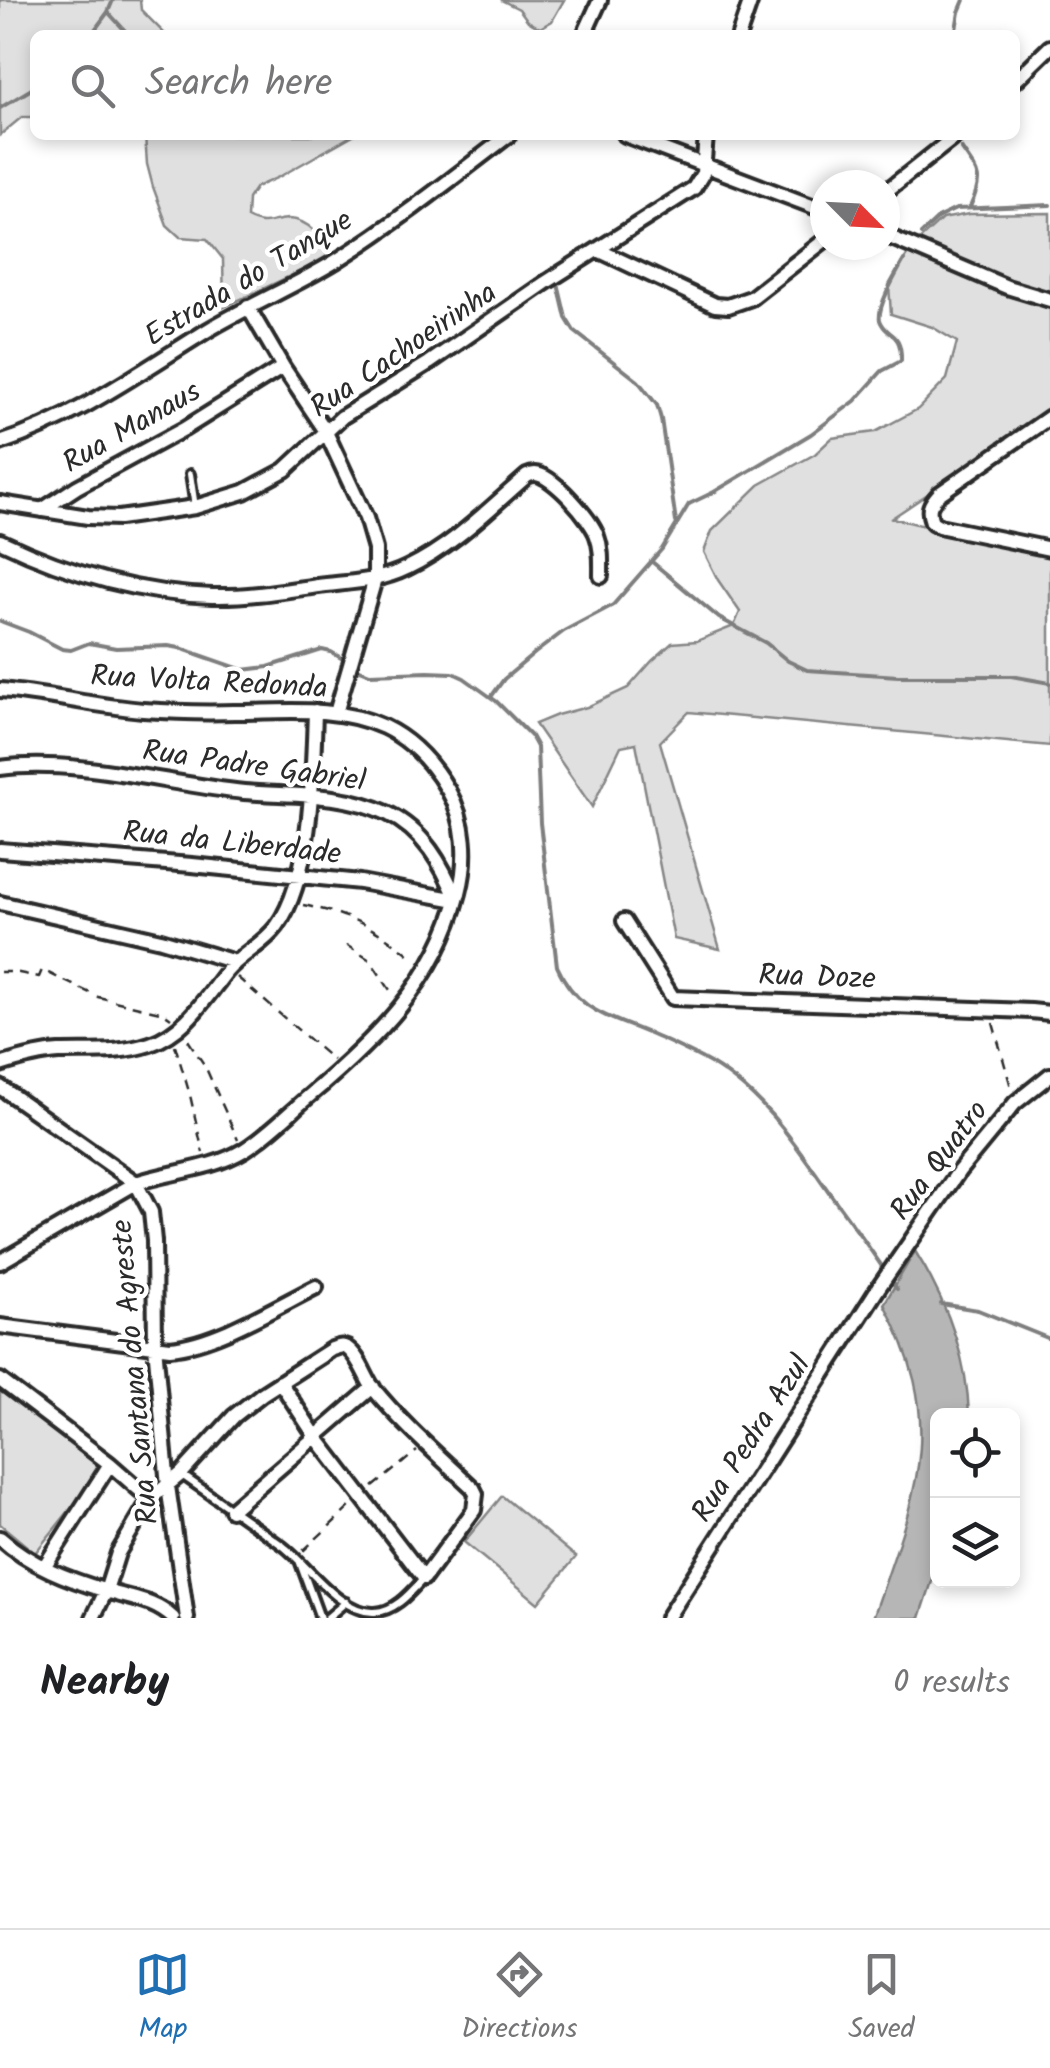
<!DOCTYPE html>
<style>
:root{--surface:#fff;--page:#f6f6f6;--text:#202124;--muted:#757577;--line:#e0e0e0;--accent:#1f6fb2}
body{margin:0;font-family:Kalam,sans-serif;background:var(--page);color:var(--text)}
.controls{position:absolute;right:30px;bottom:30px;display:grid;overflow:hidden;border-radius:15px;box-shadow:0 5px 15px #0003}
.controls button{width:90px;height:90px;display:grid;place-items:center;padding:0;border:0;border-bottom:2px solid var(--line);background:var(--surface);color:var(--text);font:50px sans-serif}
.compass{position:absolute;left:810px;top:170px;width:90px;height:90px;border-radius:50%;background:var(--surface);box-shadow:0 5px 15px #0003;rotate:114deg}
.list{margin:0;padding:0;list-style:none}
h2{display:flex;justify-content:space-between;align-items:center;height:130px;margin:0;padding:0 40px;font-size:42px}
h2 small{font-size:32px;font-weight:400;color:var(--muted)}
.icon{flex:none;width:55px;height:55px;fill:none;stroke:currentColor;stroke-width:2;stroke-linecap:round;stroke-linejoin:round}
.map{position:relative;flex:none;width:1050px;height:1618px;overflow:hidden}
.search{position:absolute;background:var(--surface);box-shadow:0 5px 15px #0003;left:30px;right:30px;top:30px;height:110px;display:flex;align-items:center;gap:25px;box-sizing:border-box;padding:0 35px;border-radius:15px;color:var(--muted);font-size:38px}
.sheet{height:310px;background:var(--surface)}
nav{display:flex;justify-content:space-around;align-items:center;box-sizing:border-box;height:140px;border-top:2px solid var(--line);background:var(--surface);font-size:28px;color:var(--muted)}
nav a{display:grid;justify-items:center;gap:5px}
nav .on{color:var(--accent)}
.map>svg:first-child{display:block}
</style>
<div class="map">
<svg width="1050" height="1618" viewBox="0 0 1050 1618">
<rect width="100%" height="100%" fill="#fff"/>
<filter id="ink" filterUnits="userSpaceOnUse"><feTurbulence type="fractalNoise" baseFrequency=".01" numOctaves="2"/><feDisplacementMap in="SourceGraphic" scale="20" xChannelSelector="R" yChannelSelector="G"/><feConvolveMatrix kernelMatrix="1 2 1 2 8 2 1 2 1" color-interpolation-filters="sRGB"/></filter>
<g filter="url(#ink)">
<path fill="#e0e0e0" stroke="#868686" stroke-width="2.5" d="M0,0H140L141,10L166,35H35V117H22L0,135Z
M501,0H564L552,21L540,28L528,21L519,9Z
M145,135H353L279,177L256,187L248,199L247,218C266,228 269,220 288,219C310,219 323,240 333,256L224,307L223,259L207,239L180,237L167,225L153,187L147,164Z
M1050,213V412L892,518L1050,557V746L689,712L660,742L720,949L674,939L636,743L621,746L592,807L535,724L557,715L587,707L628,688L652,661L672,643L697,641L734,626L740,612L718,580L704,552L712,531L759,485L815,454L832,438L875,432L918,409L947,379L957,342L932,327L891,314L889,285L901,264L915,244L942,219L969,214Z
M0,1383L106,1465L35,1553L0,1524Z
M502,1496L576,1557L538,1603L464,1542Z"/>
<path fill="#b6b6b6" stroke="#7e7e7e" stroke-width="2.5" d="M915,1251C947,1302 967,1355 969,1415L938,1416L937,1566L920,1618H873C914,1497 950,1426 884,1304Z"/>
<g fill="none" stroke-linecap="round" stroke-linejoin="round">
<path stroke="#7e7e7e" stroke-width="4" d="M108,12L129,35
M91,35L108,12L113,0
M955,35L959,12L964,0
M0,108L35,87
M961,148C979,174 984,177 970,207
M921,234L939,217L956,209L1050,205
M558,284L566,318L574,331L638,381L657,405L661,419L676,522
M651,561L719,618L766,643L788,661L807,670L898,676H1011L1050,683
M0,621L29,632L62,649L71,650L89,643L116,648L168,646L180,648L243,670L268,667L322,650L331,652L348,662
M355,668L370,674L428,672L453,673L464,678L496,701L531,736L537,747L540,823L557,966C578,1013 609,1016 652,1035C669,1042 685,1050 701,1058C759,1088 795,1143 831,1195C854,1226 876,1257 897,1289
M491,697L504,679L535,653L564,631L613,605L662,549L689,504L714,492L811,434L855,401L882,371L901,361C902,329 886,338 880,320C877,306 897,273 904,260
M941,1304L978,1310L1050,1339"/>
<defs>
<path id="lane" d="M190,474L195,507
M182,1475C216,1499 250,1522 283,1546C308,1565 340,1614 375,1612C396,1611 411,1592 424,1578
M300,1563L320,1618
M327,1618L346,1602"/>
<path id="street" d="M584,35L600,0
M739,35L751,0
M1015,81L1050,47
M625,135L825,211
M885,192L957,135
M885,235L1007,287L1050,300
M598,250L715,305L728,306L751,298L825,240
M248,307L283,367L325,430L366,518L375,549V579L336,713
M1050,417L939,494C930,504 927,509 932,522L939,526L1050,549
M0,443C77,418 140,372 208,330C250,305 295,286 336,261C396,223 453,178 509,135
M0,503L88,517L119,518L195,507L244,492L285,470L342,417L429,363L545,283L694,188L703,173L706,135
M42,510L77,487L184,429L283,367
M0,541C67,573 137,594 212,596C247,597 283,591 318,586C348,582 379,582 407,568C453,546 489,509 527,476C529,475 532,474 535,474C552,474 592,520 597,536C602,549 601,562 601,576
M0,690C48,694 95,706 143,710C173,712 204,713 234,712C284,712 337,705 384,727C411,740 433,764 448,790C466,821 468,859 459,893C437,981 375,1040 308,1097C287,1115 268,1135 244,1150C211,1170 172,1171 136,1183L0,1262
M0,768C77,758 166,784 244,792C292,796 342,792 387,813C424,831 442,864 457,900
M0,850L192,865L360,882L457,900
M0,903L161,940L235,962
M624,921L673,998L1031,1011L1050,1013
M0,1065C19,1059 39,1053 59,1052C90,1051 120,1054 150,1044C185,1032 204,1000 226,972C241,954 263,945 277,926C312,877 313,771 315,711
M0,1087L136,1183L151,1212L154,1241L155,1345L168,1486L187,1618
M0,1326L170,1348C216,1344 274,1308 316,1287
M0,1380L110,1464L150,1499
M231,1510L373,1387
M0,1538C30,1565 69,1580 107,1591C131,1599 154,1600 173,1618
M44,1567L110,1464
M93,1618L106,1591L118,1553L150,1499L181,1474L234,1416L262,1394L332,1349C339,1347 341,1345 347,1348C359,1356 365,1377 373,1388C402,1424 439,1456 473,1488L476,1494L474,1510L424,1578L316,1437L280,1382
M667,1618L879,1287L959,1171L1015,1103L1050,1075"/>
</defs>
<use href="#lane" stroke="#2b2b2b" stroke-width="14"/>
<use href="#street" stroke="#2b2b2b" stroke-width="20"/>
<path stroke="#2b2b2b" stroke-width="2.5" stroke-dasharray="10 8" stroke-linecap="butt" d="M303,905C352,915 376,928 415,959
M346,945L370,960L394,996
M0,972H14L39,977L42,970L98,997L164,1013L171,1018
M237,977L333,1060
M993,1023L1011,1087
M188,1040L205,1066L238,1140
M175,1045L190,1095L203,1153
M373,1487L417,1451
M303,1551L352,1505"/>
<use href="#lane" stroke="#fff" stroke-width="6"/>
<use href="#street" stroke="#fff" stroke-width="12"/>
</g>
</g>
<g text-anchor="middle" dominant-baseline="central" stroke-width="9" stroke-linejoin="round" paint-order="stroke">
<g font-size="30" fill="#2b2b2b" stroke="#fff">
<text transform="translate(249 279) rotate(-31)">Estrada do Tanque</text>
<text transform="translate(404 351) rotate(-34)">Rua Cachoeirinha</text>
<text transform="translate(132 428) rotate(-30)">Rua Manaus</text>
<text transform="translate(209 683) rotate(3)">Rua Volta Redonda</text>
<text transform="translate(254 767) rotate(8)">Rua Padre Gabriel</text>
<text transform="translate(232 844) rotate(6)">Rua da Liberdade</text>
<text transform="translate(817 978) rotate(2)">Rua Doze</text>
<text transform="translate(940 1161) rotate(-53)">Rua Quatro</text>
<text transform="translate(136 1372) rotate(-95)">Rua Santana do Agreste</text>
<text transform="translate(752 1439) rotate(-57)">Rua Pedra Azul</text>
</g>
</g>
</svg>
<div class="controls">
<button><svg class="icon" aria-label="locate" viewBox="0 0 24 24"><circle cx="12" cy="12" r="6"/><path d="M12 2v4M12 18v4M2 12h4M18 12h4"/></svg></button>
<button><svg class="icon" aria-label="layers" viewBox="0 0 24 24"><path d="M12 4l9 5-9 5-9-5zM3 14l9 5 9-5"/></svg></button>
</div>
<svg class="compass" viewBox="-18 -18 36 36"><path d="M0-13l5 13h-10z" fill="#e53935"/><path d="M0 13l5-13h-10z" fill="#757577"/></svg>
<div class="search"><svg class="icon" aria-label="search" viewBox="0 0 24 24"><circle cx="10" cy="10" r="6"/><path d="M15 15l6 6"/></svg>Search here</div>
</div>
<section class="sheet">
<h2>Nearby<small>0 results</small></h2>
<ul class="list">
</ul>
</section>
<nav>
<a class="on"><svg class="icon" aria-label="map" viewBox="0 0 24 24"><path d="M3 6l6-2 6 2 6-2v14l-6 2-6-2-6 2zM9 4v14M15 6v14"/></svg>Map</a>
<a><svg class="icon" aria-label="directions" viewBox="0 0 24 24"><path d="M12 3l9 9-9 9-9-9zM9 14v-3h6M13 9l2 2-2 2"/></svg>Directions</a>
<a><svg class="icon" aria-label="saved" viewBox="0 0 24 24"><path d="M7 4h10v16l-5-4-5 4z"/></svg>Saved</a>
</nav>
